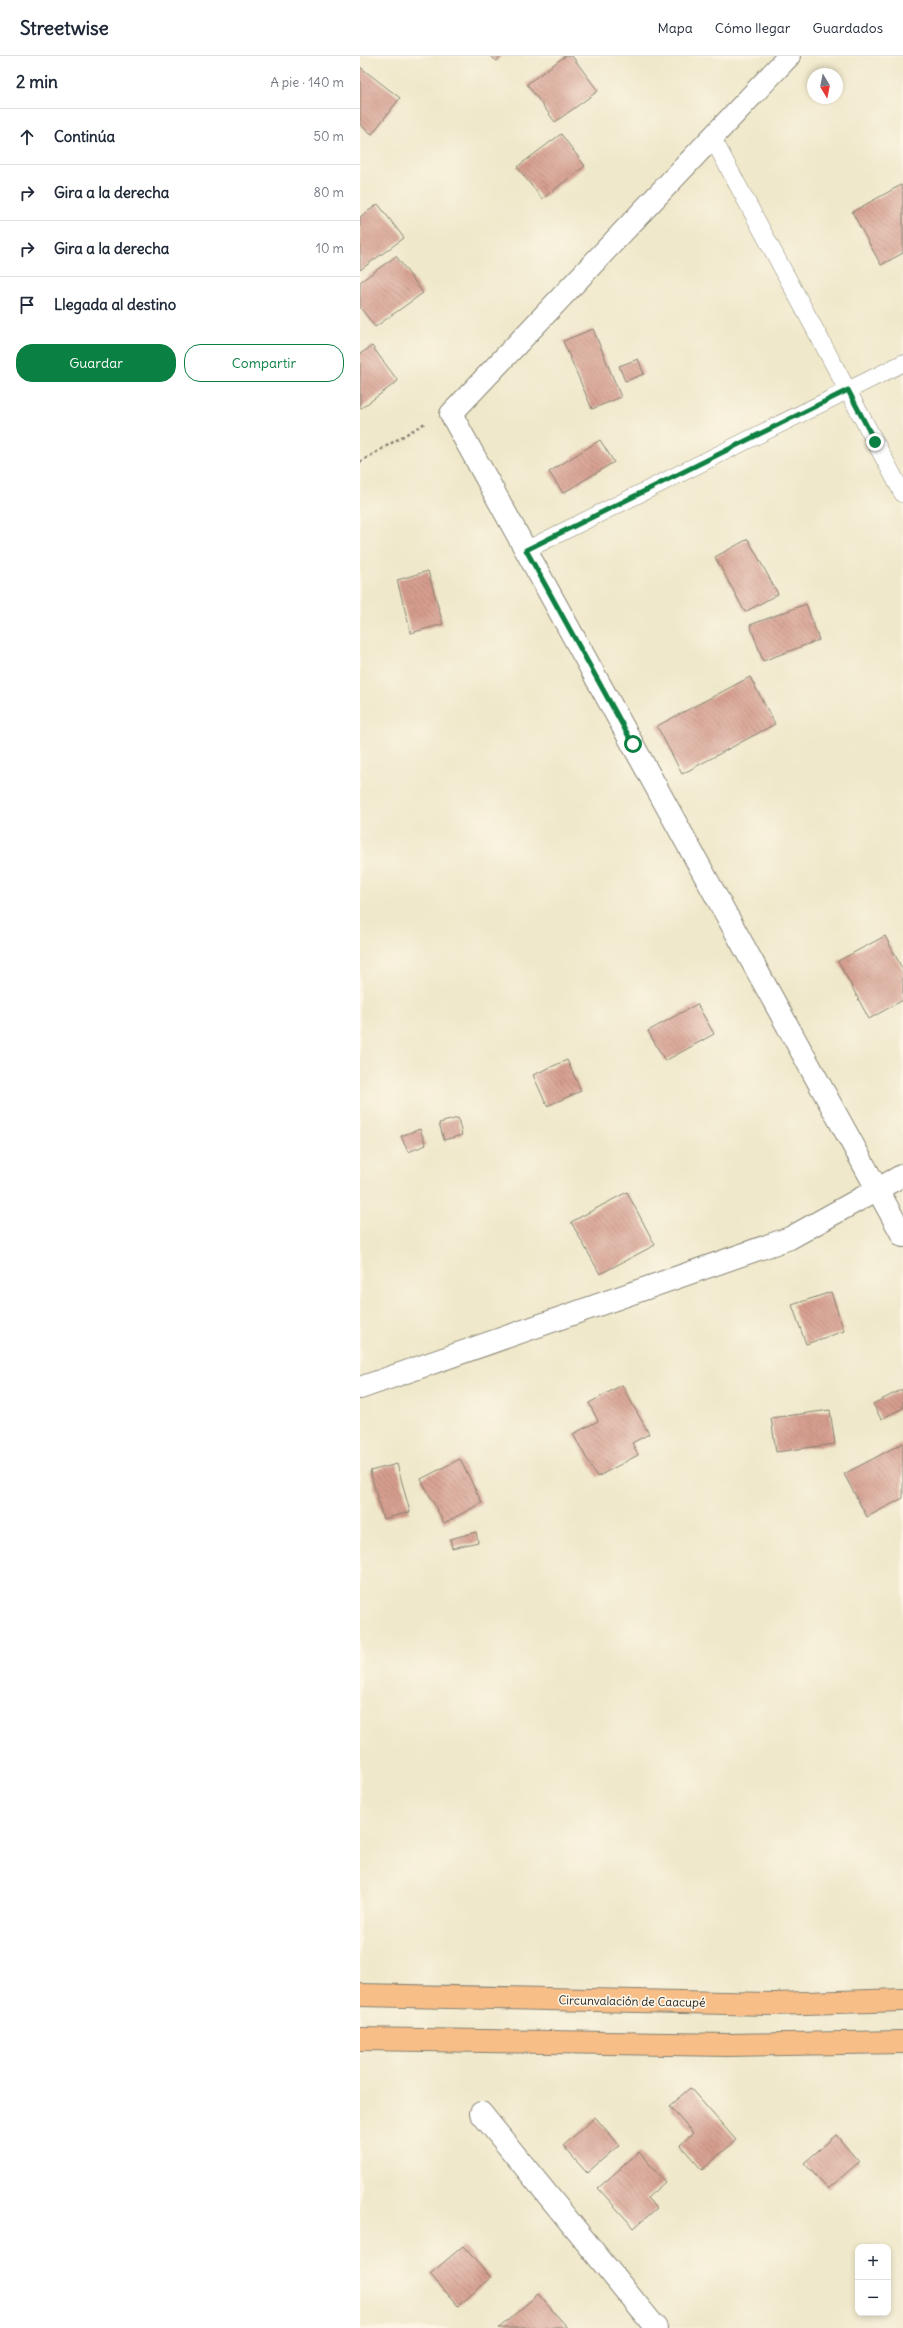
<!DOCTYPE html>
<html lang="es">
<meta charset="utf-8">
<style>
:root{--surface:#fff;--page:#f2f2f3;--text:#1f2937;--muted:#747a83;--line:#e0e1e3;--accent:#0b8043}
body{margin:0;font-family:Delius,sans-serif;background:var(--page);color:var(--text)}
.controls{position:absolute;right:12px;bottom:12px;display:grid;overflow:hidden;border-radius:8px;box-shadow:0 2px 6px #0003}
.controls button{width:36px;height:36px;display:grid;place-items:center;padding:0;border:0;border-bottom:1px solid var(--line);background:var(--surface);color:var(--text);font:20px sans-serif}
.compass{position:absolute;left:447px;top:12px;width:36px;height:36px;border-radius:50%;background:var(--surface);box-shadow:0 2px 6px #0003;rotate:170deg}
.stop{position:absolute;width:12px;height:12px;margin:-9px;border:3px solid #0b8043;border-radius:50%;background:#fff}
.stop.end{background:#0b8043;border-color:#fff;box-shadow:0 1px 4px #0008}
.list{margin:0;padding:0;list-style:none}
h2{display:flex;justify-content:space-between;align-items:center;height:52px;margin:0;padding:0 16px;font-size:17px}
h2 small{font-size:13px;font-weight:400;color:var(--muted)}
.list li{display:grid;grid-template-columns:26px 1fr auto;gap:12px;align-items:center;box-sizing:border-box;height:56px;padding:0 16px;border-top:1px solid var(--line)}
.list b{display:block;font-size:15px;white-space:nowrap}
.list em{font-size:13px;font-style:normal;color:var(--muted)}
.actions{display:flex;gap:8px;padding:12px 16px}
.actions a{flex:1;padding:9px 0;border:1px solid var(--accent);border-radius:16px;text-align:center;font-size:14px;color:var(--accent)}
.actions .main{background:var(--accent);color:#fff}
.icon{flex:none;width:22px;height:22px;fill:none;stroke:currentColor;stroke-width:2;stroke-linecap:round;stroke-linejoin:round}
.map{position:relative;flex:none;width:543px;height:2272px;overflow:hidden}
header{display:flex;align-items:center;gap:24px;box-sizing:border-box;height:56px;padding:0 20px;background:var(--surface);border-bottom:1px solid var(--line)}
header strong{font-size:19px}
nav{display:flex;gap:22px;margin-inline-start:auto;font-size:14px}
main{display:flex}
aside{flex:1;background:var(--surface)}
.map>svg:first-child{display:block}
</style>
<header>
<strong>Streetwise</strong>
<nav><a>Mapa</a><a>Cómo llegar</a><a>Guardados</a></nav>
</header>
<main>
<aside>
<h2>2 min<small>A pie · 140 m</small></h2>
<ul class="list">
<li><svg class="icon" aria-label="ahead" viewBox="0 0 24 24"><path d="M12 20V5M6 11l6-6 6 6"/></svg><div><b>Continúa</b></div><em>50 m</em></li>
<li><svg class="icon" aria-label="right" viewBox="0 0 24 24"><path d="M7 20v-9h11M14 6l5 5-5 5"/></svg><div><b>Gira a la derecha</b></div><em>80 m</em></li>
<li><svg class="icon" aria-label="right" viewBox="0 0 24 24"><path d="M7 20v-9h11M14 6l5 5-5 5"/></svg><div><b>Gira a la derecha</b></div><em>10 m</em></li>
<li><svg class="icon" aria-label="arrive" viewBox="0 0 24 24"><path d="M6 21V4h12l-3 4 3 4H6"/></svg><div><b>Llegada al destino</b></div></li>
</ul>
<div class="actions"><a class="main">Guardar</a><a>Compartir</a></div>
</aside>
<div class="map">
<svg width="543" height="2272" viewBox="0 0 543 2272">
<defs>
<pattern id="building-back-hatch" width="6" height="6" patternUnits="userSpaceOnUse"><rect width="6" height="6" fill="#d59d8e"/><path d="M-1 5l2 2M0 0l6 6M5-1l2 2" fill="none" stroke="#ac7f73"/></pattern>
</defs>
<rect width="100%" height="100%" fill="#fcf5e5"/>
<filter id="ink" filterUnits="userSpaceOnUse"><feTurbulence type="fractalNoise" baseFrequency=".025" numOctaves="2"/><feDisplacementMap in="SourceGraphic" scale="8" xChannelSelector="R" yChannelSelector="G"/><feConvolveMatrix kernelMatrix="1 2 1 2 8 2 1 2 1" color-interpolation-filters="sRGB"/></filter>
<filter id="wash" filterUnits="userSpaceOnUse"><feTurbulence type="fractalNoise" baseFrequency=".012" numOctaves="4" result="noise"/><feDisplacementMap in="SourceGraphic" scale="16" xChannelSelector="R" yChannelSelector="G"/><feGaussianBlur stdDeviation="0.9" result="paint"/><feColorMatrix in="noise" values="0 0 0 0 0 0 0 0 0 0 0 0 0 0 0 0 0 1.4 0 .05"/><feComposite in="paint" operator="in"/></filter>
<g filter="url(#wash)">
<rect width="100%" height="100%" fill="#efe8ca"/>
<g id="blocks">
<path fill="url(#building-back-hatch)" d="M130,0H141L137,5Z
M205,0H212L238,35L195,66L167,28Z
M0,11L40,42L12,78L0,69Z
M201,78L225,110L182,143L157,111Z
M541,129L543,133V197L521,209L492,156Z
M18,148L44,182L0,214V161Z
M36,200L63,237L15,271L0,251V226Z
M233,273L261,341L232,353L203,285Z
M12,290L38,325L0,353V298Z
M278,303L284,318L265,325L259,310Z
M240,384L254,406L203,437L189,416Z
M388,483L418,538L385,556L355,501Z
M68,515L83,568L51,577L37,524Z
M446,548L459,584L403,605L390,569Z
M390,621L415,668L322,718L297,670Z
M525,880L543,914V944L509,963L478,905Z
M337,948L354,978L305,1005L288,975Z
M207,1004L221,1035L187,1050L173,1019Z
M98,1062L102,1079L84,1084L79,1067Z
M60,1073L66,1089L48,1096L41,1080Z
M267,1136L295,1189L240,1218L211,1166Z
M471,1236L484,1275L446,1288L432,1249Z
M262,1329L289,1378L272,1387L278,1399L237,1421L213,1378L238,1365L229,1347Z
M543,1333V1352L521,1363L513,1348Z
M470,1354L475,1388L416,1396L411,1362Z
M543,1387V1442L507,1461L484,1418Z
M100,1403L122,1447L84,1467L61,1423Z
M37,1408L50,1456L23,1463L10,1415Z
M116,1476L118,1486L92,1492L90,1483Z
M330,2032L376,2084L342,2114L320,2089L333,2077L309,2050Z
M235,2061L259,2089L227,2117L203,2090Z
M476,2079L499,2106L468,2133L444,2107Z
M279,2096L305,2126L287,2142L297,2152L274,2172L238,2132Z
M103,2190L131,2222L98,2250L70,2218Z
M178,2238L208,2272H139Z"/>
</g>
</g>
<g filter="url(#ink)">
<use href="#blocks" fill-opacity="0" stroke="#868273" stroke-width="1"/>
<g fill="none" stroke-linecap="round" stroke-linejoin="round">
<defs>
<path id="service" d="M352,81L543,438
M166,494L543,307"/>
<path id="minor" d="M429,0L91,358L543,1180
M0,1332L430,1182L543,1119
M121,2057L296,2272"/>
<path id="trunk" d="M0,1939L413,1948L543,1944
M0,1983L368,1989L543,1986"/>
</defs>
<use href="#service" stroke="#868273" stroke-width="18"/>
<use href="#minor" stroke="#868273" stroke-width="24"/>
<use href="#trunk" stroke="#868273" stroke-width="24"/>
<path stroke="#868273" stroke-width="2.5" stroke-dasharray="3 3" stroke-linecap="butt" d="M0,406L65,367"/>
<use href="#service" stroke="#fff" stroke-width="17"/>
<use href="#minor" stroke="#fff" stroke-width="22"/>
<use href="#trunk" stroke="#f7be88" stroke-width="22"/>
</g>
</g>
<g fill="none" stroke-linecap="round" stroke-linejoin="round" filter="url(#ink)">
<path stroke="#0b8043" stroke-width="5" d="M273,688L166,494L488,334L515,386"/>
</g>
<g text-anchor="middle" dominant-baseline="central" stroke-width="3.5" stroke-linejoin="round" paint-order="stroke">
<g font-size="12" fill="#1c1c1c" stroke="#fcf5e5">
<text transform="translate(272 1945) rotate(1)">Circunvalación de Caacupé</text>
</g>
</g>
</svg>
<div class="controls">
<button>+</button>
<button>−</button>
</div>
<svg class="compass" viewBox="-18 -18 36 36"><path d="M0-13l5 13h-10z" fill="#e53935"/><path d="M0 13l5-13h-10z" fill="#747a83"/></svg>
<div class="stop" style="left:273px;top:688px"></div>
<div class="stop end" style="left:515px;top:386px"></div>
</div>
</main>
